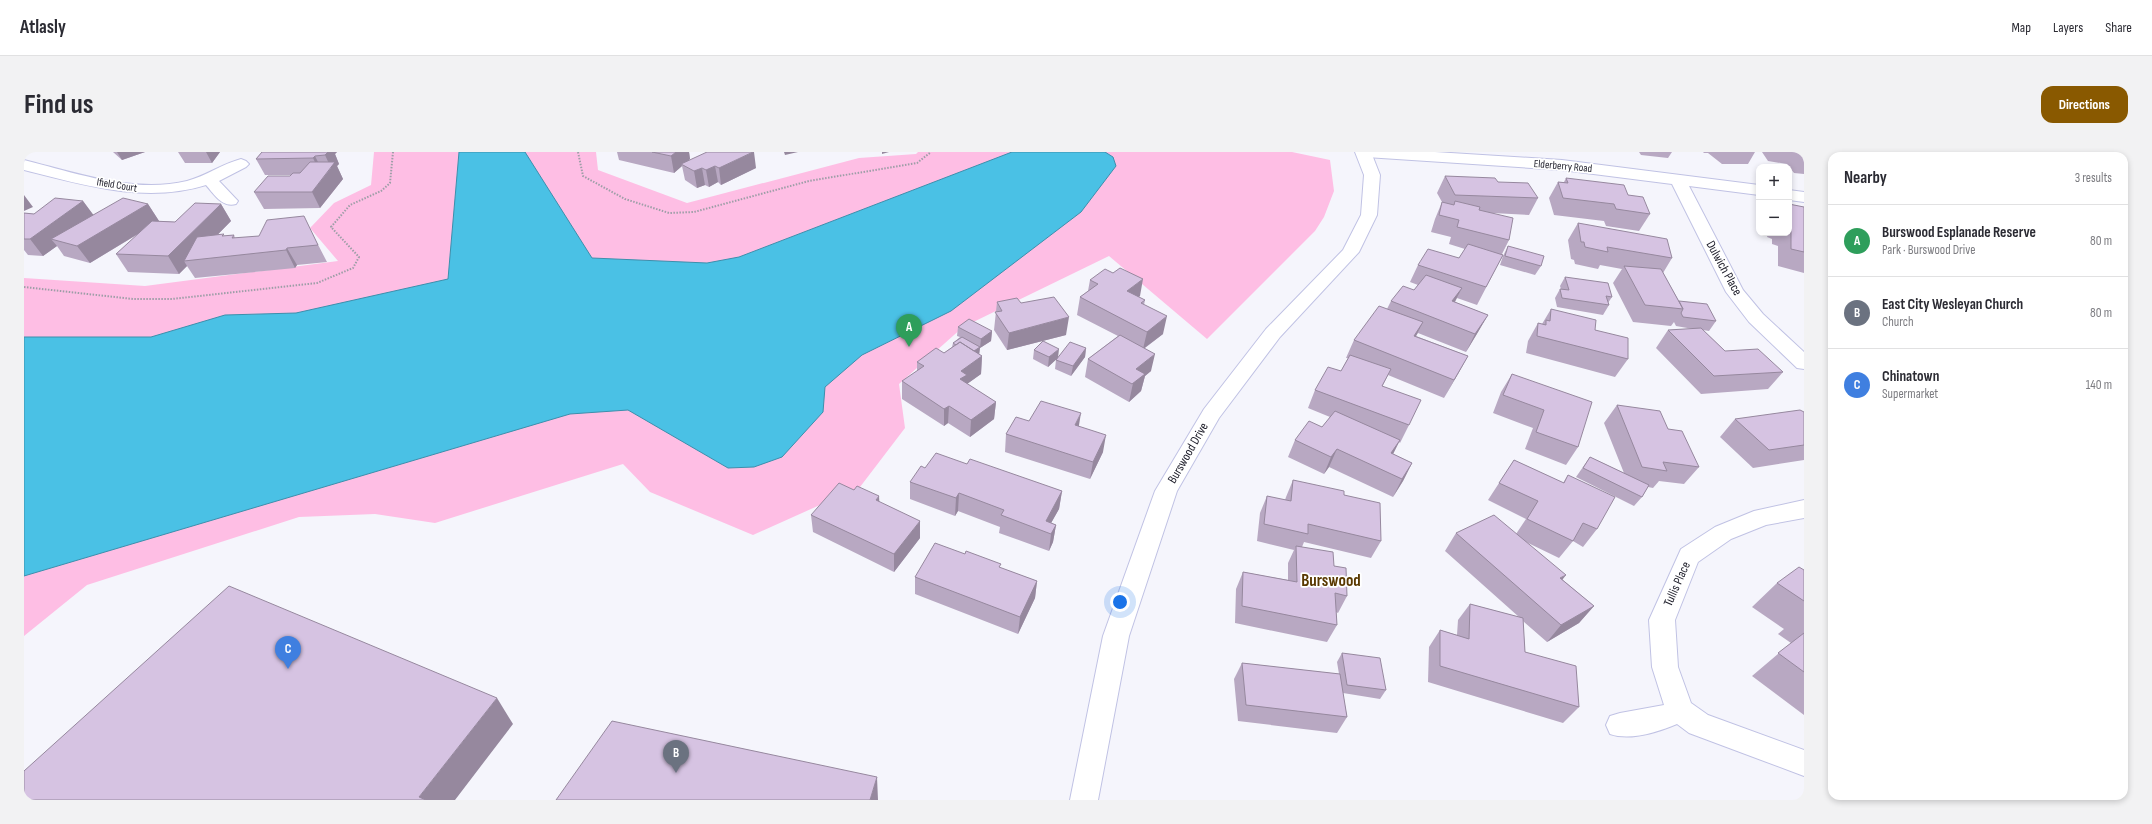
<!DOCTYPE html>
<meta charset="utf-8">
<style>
:root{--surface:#fff;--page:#f2f2f3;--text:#2b2b33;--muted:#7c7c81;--line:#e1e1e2;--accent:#895900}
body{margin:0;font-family:"Sofia Sans Condensed",sans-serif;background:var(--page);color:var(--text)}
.controls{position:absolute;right:12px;top:12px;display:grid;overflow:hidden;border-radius:8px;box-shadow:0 2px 6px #0003}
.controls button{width:36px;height:36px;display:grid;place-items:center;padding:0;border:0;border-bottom:1px solid var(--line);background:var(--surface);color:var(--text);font:20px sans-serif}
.you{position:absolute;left:1096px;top:450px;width:14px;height:14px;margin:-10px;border:3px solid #fff;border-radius:50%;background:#1a73e8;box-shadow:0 0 0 6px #1a73e833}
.badge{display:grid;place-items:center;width:26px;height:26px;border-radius:50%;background:var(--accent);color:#fff;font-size:13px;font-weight:700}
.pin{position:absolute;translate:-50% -33px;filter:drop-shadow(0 1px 2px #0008)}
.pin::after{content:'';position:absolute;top:21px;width:14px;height:12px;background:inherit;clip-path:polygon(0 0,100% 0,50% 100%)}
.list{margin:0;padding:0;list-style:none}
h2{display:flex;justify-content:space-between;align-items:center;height:52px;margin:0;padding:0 16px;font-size:17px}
h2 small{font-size:13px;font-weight:400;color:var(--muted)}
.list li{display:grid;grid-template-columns:26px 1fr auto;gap:12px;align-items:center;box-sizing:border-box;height:72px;padding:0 16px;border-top:1px solid var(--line)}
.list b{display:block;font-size:15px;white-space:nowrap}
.list p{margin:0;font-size:13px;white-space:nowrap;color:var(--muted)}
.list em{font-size:13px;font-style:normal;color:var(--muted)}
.map{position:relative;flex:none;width:1780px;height:648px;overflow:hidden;border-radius:12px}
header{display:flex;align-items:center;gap:24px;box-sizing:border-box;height:56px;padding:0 20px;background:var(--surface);border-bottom:1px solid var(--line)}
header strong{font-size:19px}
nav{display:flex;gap:22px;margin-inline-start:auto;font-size:14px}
.intro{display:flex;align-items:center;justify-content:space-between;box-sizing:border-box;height:96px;padding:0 24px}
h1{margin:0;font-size:28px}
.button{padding:10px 18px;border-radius:12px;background:var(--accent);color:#fff;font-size:14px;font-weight:700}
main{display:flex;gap:24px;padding:0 24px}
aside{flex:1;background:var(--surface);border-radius:12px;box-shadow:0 2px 6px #0003}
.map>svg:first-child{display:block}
</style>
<header>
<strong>Atlasly</strong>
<nav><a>Map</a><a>Layers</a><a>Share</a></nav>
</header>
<div class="intro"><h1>Find us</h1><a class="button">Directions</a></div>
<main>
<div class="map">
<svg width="1780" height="648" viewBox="0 0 1780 648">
<rect width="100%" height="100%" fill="#f5f5fc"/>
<path fill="#febee4" d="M350,0H572L574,18L663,51L835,6L892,2L894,0H1268L1306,8L1310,39L1300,65L1291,79L1183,187L1085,104L939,175L875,232L881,276L836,335L729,383L626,340L599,312L411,371L351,362L275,365L63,433L0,484V126L121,134L314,109L286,76L310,51L347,33Z"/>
<path fill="#4ac1e5" stroke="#3c8fac" d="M435,0H501L568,106L683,111L715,105L988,0H1081L1089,5L1092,14L1057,60L927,159L838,203L801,235L799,260L758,305L730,315L704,316L604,258L546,262L0,424V185H127L201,163L272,161L424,127Z"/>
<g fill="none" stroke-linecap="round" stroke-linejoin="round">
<defs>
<path id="street" d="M1334,0H1411L1538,8L1735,33V43L1665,34L1719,138L1739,162L1780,200V217L1773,216L1725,170L1702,140L1648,32L1538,18L1342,5L1337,3Z
M217,7L222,9L225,12L222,15L195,29L214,49L212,52C198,56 190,42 182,33C121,52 60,33 0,18V8C52,21 110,42 163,29C182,24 198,12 217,7Z
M1765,38L1780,40V50L1765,48Z
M1780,348V366L1742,373L1707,387L1674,410L1651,468L1654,515L1667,551L1684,563L1780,598V624L1665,581L1653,572C1634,580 1606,589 1586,582L1582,573L1586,564L1596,561L1640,553L1628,515L1625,468L1657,397L1691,375L1730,359Z"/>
<path id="secondary" d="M1331,0H1347L1356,23L1353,63L1335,100L1256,185L1195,266L1153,339L1105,484L1074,648H1046L1079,484L1131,339L1180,257L1242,177L1319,98L1337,63L1340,23Z"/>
</defs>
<use href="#street" stroke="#c0c2e4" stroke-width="2"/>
<use href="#secondary" stroke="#c0c2e4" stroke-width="2"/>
<path stroke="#9e9ea7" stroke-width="2" stroke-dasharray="1.5 1.5" stroke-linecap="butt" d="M554,0L559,24L601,47L645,61L670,60L785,29L893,11L907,0
M0,135L109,147H148L293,131L329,116L335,105L307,75L326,53L357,39L366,31L369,0"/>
<use href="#street" fill="#fff" fill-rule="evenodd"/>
<use href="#secondary" fill="#fff" fill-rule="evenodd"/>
</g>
<path fill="#b8a8c2" d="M89,0H121L98,8Z
M154,0H196L188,11H161Z
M238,0H313L311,2L315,12L313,14L319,27L296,56L240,57L230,40L266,24L267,23H241L232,7Z
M593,0H665L666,7L664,8L732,16L697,33L694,30L685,35L681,33L673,36L661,28L658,14L650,21L595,8Z
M1615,0H1648L1644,6L1617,3Z
M1679,0H1731L1724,12H1698L1684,1H1680Z
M1738,0H1780V22L1770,21L1763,12L1744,9Z
M1421,24L1474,30L1514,46L1505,63L1468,61L1485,88L1478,102L1479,103L1453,153L1433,146L1431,150L1464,163L1454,180L1442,200L1394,181L1392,184L1444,204L1420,246L1364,223L1358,235L1385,273L1376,291L1375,290L1369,302L1388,311L1379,329L1369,345L1305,315L1300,322L1264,305L1271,288L1298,275L1306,265L1284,256L1291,238L1317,219L1324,206H1322L1330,188L1363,157L1367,149L1390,138L1394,133L1386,130L1394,113L1435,106L1441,97L1425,92L1427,85L1407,80L1411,67L1418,50L1413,41Z
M1542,26L1604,43L1626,62L1615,79L1582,74L1580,69L1530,63L1525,46L1534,30H1540Z
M59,49L69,63L124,52L135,69L151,70L197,52L207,69L194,82L201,84L210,83L211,86L288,81L303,110L273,113L271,116L171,126L163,114L155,122L104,120L92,102L116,81L66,111L40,104L33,94L19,104L4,103L0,98V61L10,62Z
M1765,52L1780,55V121L1754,114V94L1748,92V87L1743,85L1744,81H1765Z
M1554,71L1648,106L1639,121L1655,149L1692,169L1685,179L1679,178L1701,199L1759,220L1744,237L1677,242L1632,196L1644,178L1669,177L1652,174L1650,170L1647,174L1609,170L1589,131L1598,117L1576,113L1574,117L1551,112L1550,108L1547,107L1544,88Z
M1484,94L1517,114L1511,123L1476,113L1479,104Z
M1089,121L1116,144L1114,145L1121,148L1120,153L1139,182L1121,196L1127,219L1121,224L1117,239L1105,250L1061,225L1064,207L1094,184L1053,163L1056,145L1064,139L1066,128Z
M1541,125L1588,145L1584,151L1585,153L1579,163L1533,155L1531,146L1536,137H1537L1536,134Z
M973,150L997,151L1042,183L983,198L970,178Z
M1527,157L1571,178L1604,207L1591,225L1502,201L1504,189L1514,171L1518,172Z
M934,175L968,179L967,189L956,196L955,202L958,204L957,222L943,232L972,250L970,267L946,285L924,271L920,274L878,247V229L893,219V210L920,201L928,195L929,191L936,185L933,184Z
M1062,196L1061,205L1047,224L1031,217L1032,208L1033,206L1024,215L1009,207L1010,198L1034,205Z
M1488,222L1554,295L1542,313L1501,297L1509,276L1469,261L1477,240Z
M1593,253L1644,277L1675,315L1660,332L1635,329L1629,336L1624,335L1618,345L1610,354L1552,325L1566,305L1600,321L1580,271Z
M1780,260V308L1729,316L1696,285L1711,267Z
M1005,269L1055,274L1079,300L1066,327L981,300L982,282Z
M1490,308L1539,331L1544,323L1573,377L1559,395L1549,389L1535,406L1502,390L1539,428L1570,454L1555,471L1523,490L1499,469L1501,500L1555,555L1539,571L1404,530L1405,495L1416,478L1433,483L1434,468L1446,452L1495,465L1421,399L1432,381L1492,382L1502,367L1464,348Z
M943,312L1038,339L1035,357L1027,371L1032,373L1029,390L1025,399L975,381L976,375L934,359L931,364L886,347V330L901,316Z
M1269,328L1320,343L1357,389L1347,406L1280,390L1278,395L1310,414L1323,444L1314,461L1312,460L1313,473L1303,490L1211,471L1212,437L1219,420L1264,428V411L1270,398L1233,389L1236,361L1243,344L1261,348L1262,345Z
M855,350L896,386L870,420L789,380L787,363Z
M976,416L1013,429L1011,446L994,482L891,442V425Z
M1780,418V563L1728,524L1767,491L1754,482L1760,477L1728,455L1753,431Z
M1318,501L1362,538L1356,547L1319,541L1323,565L1313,581L1214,569L1210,527L1218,511L1315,522L1313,510Z"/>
<path fill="#96889e" d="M93,0H121L98,8Z
M182,0H196L188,11Z
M298,0H313L311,2L315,12L313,14L319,27L296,56L288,40L307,16L301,3Z
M652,0H665L666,7L660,13L657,12L658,14L650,21L647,4Z
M729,0H730L732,16L697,33L695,16Z
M760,0H774L761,3Z
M858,0H865L858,2Z
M291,4L299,20L297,23L289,6Z
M691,14L694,30L685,35L682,18Z
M678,16L681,33L673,36L670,19Z
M0,43L9,55L0,59Z
M59,49L71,65L27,87L33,94L19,104L6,87Z
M124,52L135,69L66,111L53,94Z
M197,52L207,69L169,108L160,109L163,114L155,122L144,104Z
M263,96L273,113L271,116L262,98Z
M1119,127L1116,144L1099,157L1103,139Z
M1438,136L1429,153L1428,149Z
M1464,163L1454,180L1442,200L1451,182Z
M1143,164L1139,182L1119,197L1123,180Z
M1045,165L1042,183L983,198L985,181Z
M1399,170L1390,188V184Z
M968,179L967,189L956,196L957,187Z
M956,195L955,204L947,201Z
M1062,196L1061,205L1047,224L1049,214Z
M1035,197L1034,206L1024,215L1025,205Z
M1131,202L1127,219L1121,224L1117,239L1105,250L1112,217Z
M958,204L957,222L943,232L935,245L937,219Z
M1444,204L1434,222L1420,246L1430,228Z
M972,250L970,267L946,285L947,268Z
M925,254L924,271L920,274V257Z
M1057,261L1054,279L1051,273Z
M1082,283L1079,300L1066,327L1069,310Z
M1376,288L1367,306L1358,319L1367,301Z
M1313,297L1305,315L1300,322L1307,305Z
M1388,311L1379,329L1369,345L1378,327Z
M1038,339L1035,357L1022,380V369Z
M935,341L934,359L931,364L932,346Z
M855,344L856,361L852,348Z
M896,369V386L870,420V402Z
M1032,373L1029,390L1025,399L1027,382Z
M1542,423L1529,440L1536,426Z
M1013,429L1011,446L994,482L996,465Z
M1570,454L1555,471L1523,490L1537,473Z
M473,546L489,572L431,648H398L395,645Z
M853,625L854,648H846Z"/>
<path fill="#d6c3e2" stroke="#96889e" d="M238,0H304L301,3L291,4L289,6L232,7Z
M628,0H652L647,4Z
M683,0H729L695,16L691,14L682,18L678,16L670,19L657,12Z
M286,10H311L288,40H230L244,24H266L269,21H276Z
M1421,24L1471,26L1474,30L1504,31L1514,46L1431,43Z
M1542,26L1600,33L1604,43L1619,45L1626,62L1592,57L1590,52L1539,46L1534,30L1544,31Z
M31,46L59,49L6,87H0V61L10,62Z
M99,46L124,52L53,94L27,87Z
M1431,49L1456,55L1455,58L1489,66L1485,88L1433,75L1435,68L1415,63L1418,50L1430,53Z
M171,51L197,52L144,104L92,102L128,69L151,70Z
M1765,52L1780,55V100L1767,97V77L1765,76Z
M280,64L294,93L263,96L262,98L160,109L173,85L200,82L198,84L210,83L208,86L235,84L243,68Z
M1554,71L1643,87L1648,106L1583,95L1584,100L1561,95L1560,90H1557Z
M1444,92L1479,103L1462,135L1394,113L1404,97L1435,106Z
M1484,94L1520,104L1517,114L1481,104Z
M1600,114L1637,117L1659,157L1621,153Z
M1096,116L1119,127L1103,139L1121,148L1117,151L1143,164L1123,180L1056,145L1074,132L1066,128L1081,117L1089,121Z
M1402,123L1438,136L1428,149L1464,163L1451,182L1367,149L1379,134L1390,138Z
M1541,125L1584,131L1588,145L1582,144L1585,153L1538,146L1536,137L1545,138Z
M1030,145L1045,165L985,181L971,160L978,159L973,150L993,146L997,151Z
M1655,149L1683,152L1692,169L1659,165L1657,161L1659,157Z
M1355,154L1399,170L1390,184L1444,204L1430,228L1330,188Z
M1527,157L1572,168L1571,178L1604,186V207L1513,184L1514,171L1522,173V168L1526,169Z
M945,167L968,179L957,187L934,175Z
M1677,176L1701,199L1734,197L1759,220L1690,224L1644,178Z
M1096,183L1131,202L1112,217L1121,222L1108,232L1064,207Z
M938,185L956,195L950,199L936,190L932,193L929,191Z
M1019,189L1035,197L1025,205L1010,198Z
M936,190L958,204L937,219L943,223L936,227L972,250L947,268L925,254L920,257L878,229L900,214L893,210L912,196L920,201Z
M1046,190L1062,196L1049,214L1032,208Z
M1326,203L1367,217L1358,234L1397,248L1385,273L1291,238L1304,215L1317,219Z
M1488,222L1568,250L1554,295L1512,280L1520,258L1479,243Z
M1017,249L1057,261L1051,273L1082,283L1069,310L982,282L992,265L1005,269Z
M1593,253L1636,259L1644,277L1658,279L1675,315L1639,310L1643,319L1618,315Z
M1776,258L1780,260V293L1745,298L1711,267Z
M1311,259L1376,288L1367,301L1388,311L1378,327L1313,297L1307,305L1271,288L1285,269L1298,275Z
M912,301L943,312L946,307L1038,339L1022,369L1032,373L1027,382L977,363L980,358L935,341L932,346L886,330L897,314L901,316Z
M1566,305L1625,333L1618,345L1559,316Z
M1490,308L1540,331L1544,323L1591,345L1573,377L1559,371L1549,389L1503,367L1514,349L1475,331Z
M1269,328L1320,339V343L1356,351L1357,389L1284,372V382L1240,372L1243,344L1267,349Z
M815,331L830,338L833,334L855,344L852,348L896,369L870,402L787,363Z
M1470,363L1542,423L1536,426L1570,454L1537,473L1432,381Z
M911,391L941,402L942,399L977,412L975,415L1013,429L996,465L891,425Z
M1272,394L1309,400L1310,414L1322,416L1323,444L1311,441L1313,473L1218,454L1219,420L1273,430Z
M1775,415L1780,418V449L1753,431Z
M205,434L473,546L395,645L402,648H0V619Z
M1446,452L1499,466L1501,500L1552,514L1555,555L1416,514V478L1445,487Z
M1780,481V520L1754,501Z
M1318,501L1356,506L1362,538L1323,533Z
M1218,511L1316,522L1323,565L1222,553Z
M588,569L853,625L846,648H532Z"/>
<g text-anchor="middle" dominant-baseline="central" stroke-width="3.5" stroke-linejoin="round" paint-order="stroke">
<g font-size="11" fill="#1b1b27" stroke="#fff">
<text transform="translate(1539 14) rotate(5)">Elderberry Road</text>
<text transform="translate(93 33) rotate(9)">Ifield Court</text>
</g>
<g font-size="13" fill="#1b1b27" stroke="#fff">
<text transform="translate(1700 116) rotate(61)">Dulwich Place</text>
<text transform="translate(1164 301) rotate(-60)">Burswood Drive</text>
<text transform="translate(1653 432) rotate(-66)">Tullis Place</text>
</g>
<g font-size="17" font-weight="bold" fill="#593800" stroke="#fff">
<text x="1307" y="429">Burswood</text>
</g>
</g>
</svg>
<div class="controls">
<button>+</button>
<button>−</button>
</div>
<div class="you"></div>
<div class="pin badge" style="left:885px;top:195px;background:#2e9e5b">A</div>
<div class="pin badge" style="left:652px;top:621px;background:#6b7280">B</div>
<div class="pin badge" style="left:264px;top:517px;background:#3f7fe0">C</div>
</div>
<aside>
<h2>Nearby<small>3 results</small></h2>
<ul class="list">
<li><span class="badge" style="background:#2e9e5b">A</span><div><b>Burswood Esplanade Reserve</b><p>Park · Burswood Drive</p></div><em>80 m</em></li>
<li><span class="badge" style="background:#6b7280">B</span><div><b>East City Wesleyan Church</b><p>Church</p></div><em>80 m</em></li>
<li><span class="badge" style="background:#3f7fe0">C</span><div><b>Chinatown</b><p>Supermarket</p></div><em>140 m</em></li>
</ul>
</aside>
</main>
